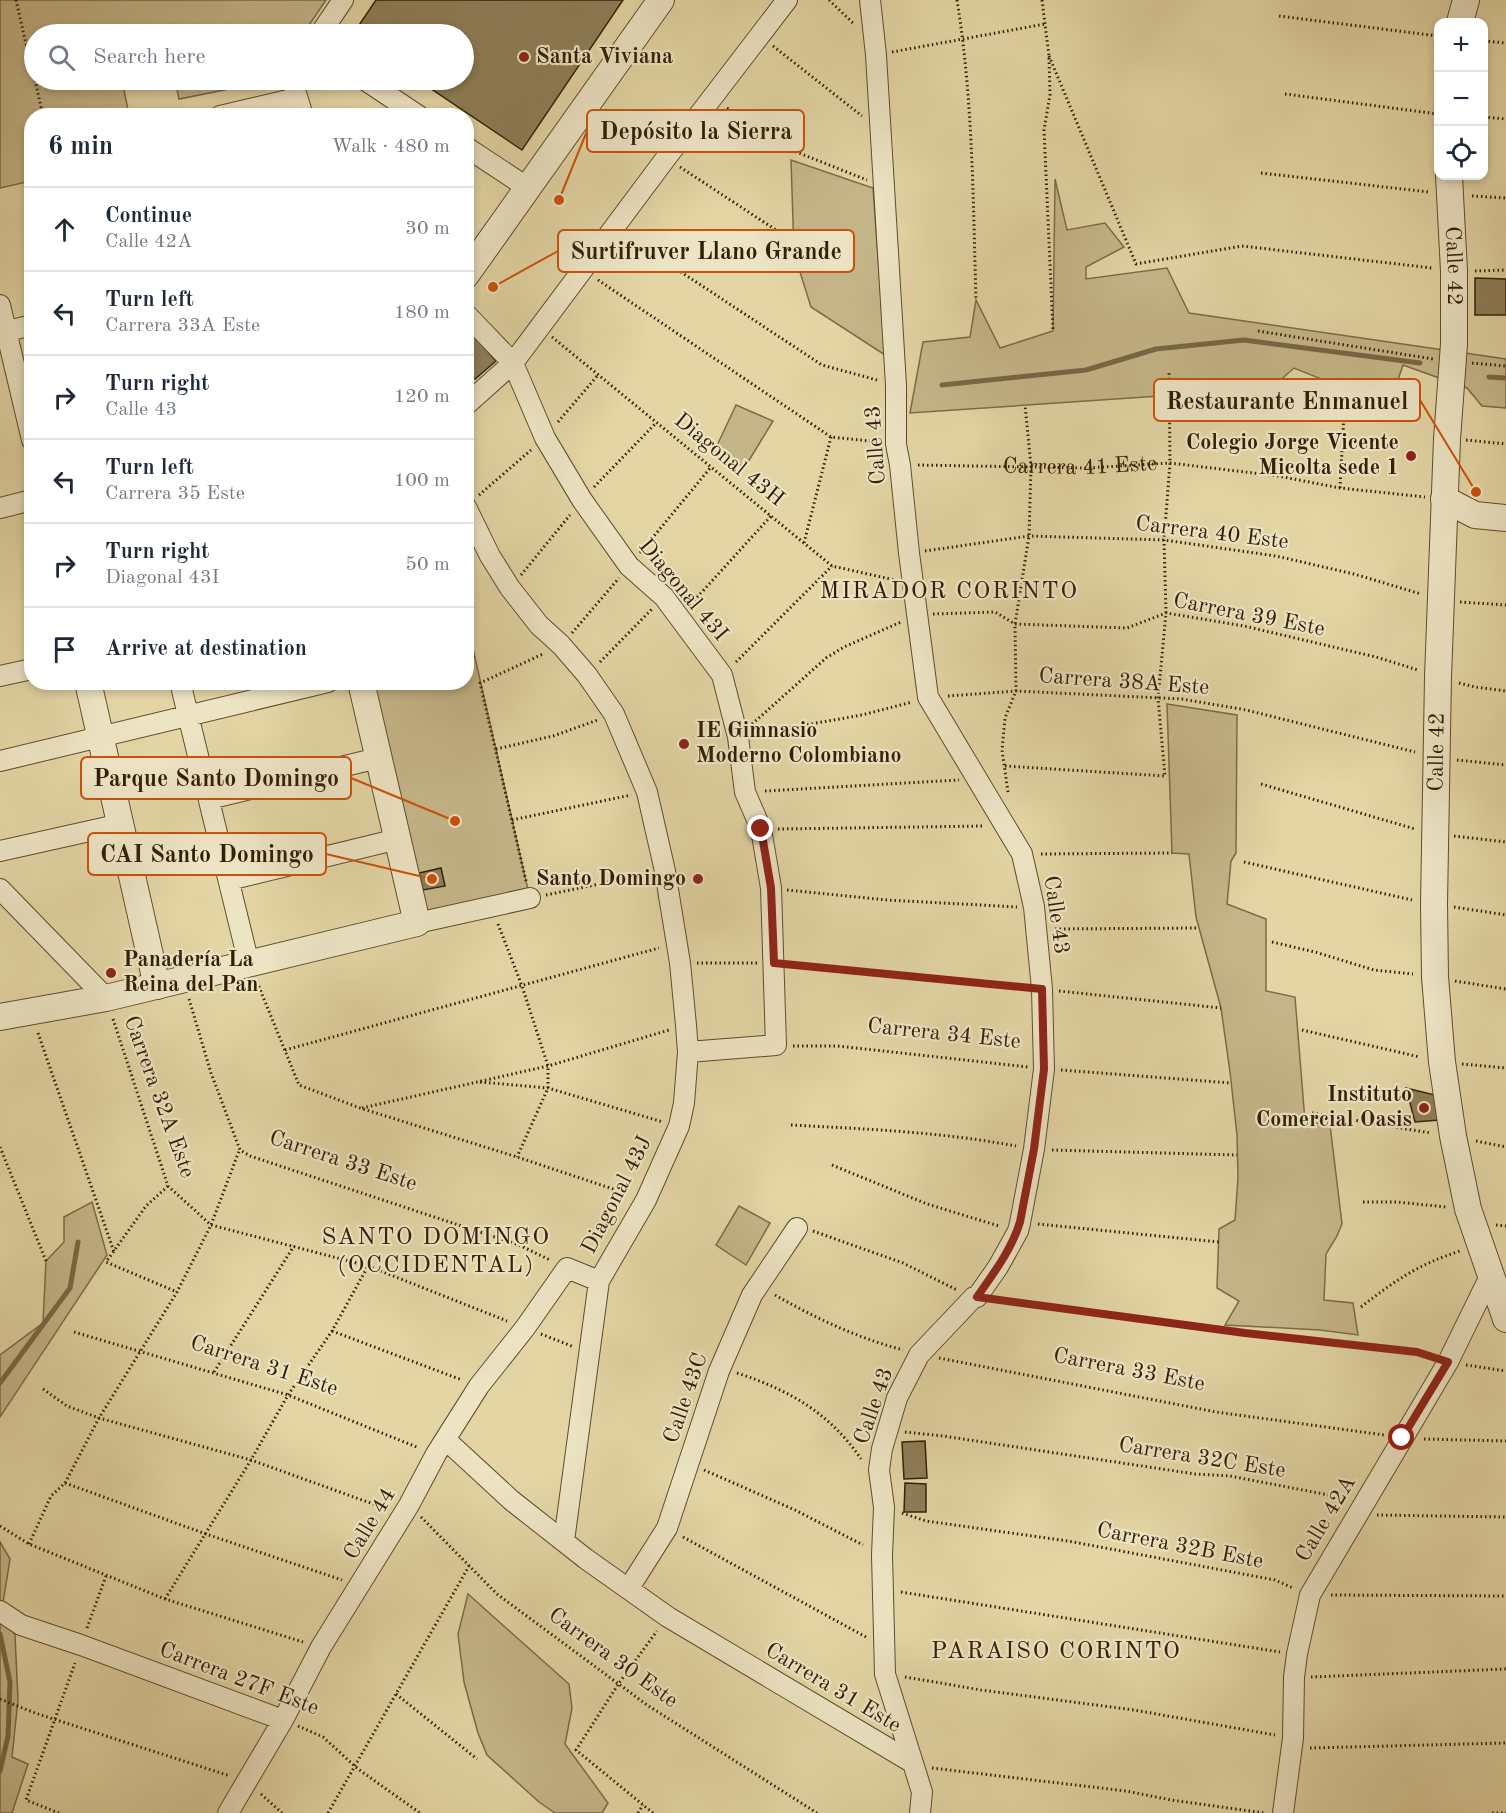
<!DOCTYPE html>
<meta charset="utf-8">
<style>
:root{--surface:#fff;--page:#f2f2f3;--text:#1f2937;--muted:#747a83;--line:#e0e1e3}
body{margin:0;font-family:"Old Standard TT",serif;background:var(--page);color:var(--text)}
.controls{position:absolute;right:18px;top:18px;display:grid;overflow:hidden;border-radius:12px;box-shadow:0 3px 9px #0003}
.controls button{width:54px;height:54px;display:grid;place-items:center;padding:0;border:0;border-bottom:2px solid var(--line);background:var(--surface);color:var(--text);font:30px sans-serif}
.stop{position:absolute;width:18px;height:18px;margin:-14px;border:4px solid #8f2418;border-radius:50%;background:#fff}
.stop.end{background:#8f2418;border-color:#fff;box-shadow:0 2px 6px #0008}
.list{margin:0;padding:0;list-style:none}
h2{display:flex;justify-content:space-between;align-items:center;height:78px;margin:0;padding:0 24px;font-size:26px}
h2 small{font-size:20px;font-weight:400;color:var(--muted)}
.list li{display:grid;grid-template-columns:39px 1fr auto;gap:18px;align-items:center;box-sizing:border-box;height:84px;padding:0 24px;border-top:2px solid var(--line)}
.list b{display:block;font-size:22px;white-space:nowrap}
.list p{margin:0;font-size:20px;white-space:nowrap;color:var(--muted)}
.list em{font-size:20px;font-style:normal;color:var(--muted)}
.icon{flex:none;width:33px;height:33px;fill:none;stroke:currentColor;stroke-width:2;stroke-linecap:round;stroke-linejoin:round}
.map{position:relative;flex:none;width:1506px;height:1813px;overflow:hidden}
.search{position:absolute;background:var(--surface);box-shadow:0 3px 9px #0003;left:24px;top:24px;width:450px;height:66px;display:flex;align-items:center;gap:15px;box-sizing:border-box;padding:0 21px;border-radius:33px;color:var(--muted);font-size:22px}
.panel{position:absolute;background:var(--surface);box-shadow:0 3px 9px #0003;left:24px;top:108px;width:450px;height:582px;border-radius:24px}
.map>svg:first-child{display:block}
</style>
<div class="map">
<svg width="1506" height="1813" viewBox="0 0 1506 1813">
<rect width="100%" height="100%" fill="#e3d5a4"/>
<filter id="stains"><feTurbulence type="fractalNoise" baseFrequency=".00333" numOctaves="4"/><feColorMatrix values="0 0 0 0 .2 0 0 0 0 .09 0 0 0 0 .02 0 0 0 .5 -.17"/></filter>
<radialGradient id="worn" r=".72"><stop offset=".6" stop-color="#630" stop-opacity="0"/><stop offset="1" stop-color="#630" stop-opacity=".3"/></radialGradient>
<path fill="#c5b689" stroke="#7c6b47" stroke-width="1.5" d="M0,0H326L303,34H34V80H122L129,115L32,116L31,181L0,188Z
M175,80H275L179,99Z
M791,160L873,188L885,355L811,307L794,253Z
M1055,179L1067,230L1105,223L1124,247L1086,267V279L1167,268L1189,313L1506,359V408L1482,406L1467,388L1403,365L1389,406L1294,368L1243,413L1160,396L910,413L923,342L970,337L976,300L1000,348L1053,331Z
M736,405L773,421L745,467L713,454Z
M473,649L529,894L421,919L367,683L466,682L467,650Z
M1167,704L1237,715L1236,853L1231,861L1227,904L1266,919V991L1295,997L1305,1121L1330,1125L1342,1224L1337,1236L1326,1254L1324,1300L1353,1303L1358,1335L1320,1330L1225,1325L1239,1301L1217,1288L1219,1229L1235,1220L1238,1178L1237,1135L1230,1072L1221,1008L1196,917L1189,854L1172,853Z
M92,1202L107,1255L0,1417V1355L43,1323L46,1261L64,1242V1217Z
M739,1206L770,1223L746,1265L716,1245Z
M0,1542L10,1559L3,1603L5,1614L15,1635L18,1700L12,1757L28,1764L12,1813H0Z
M468,1594L569,1684L572,1708L565,1744L608,1803L602,1813H555L539,1802L487,1755L478,1733L464,1682L458,1634Z"/>
<g fill="none" stroke-linecap="round" stroke-linejoin="round">
<path stroke="#786744" stroke-width="5" d="M1489,377L1506,378
M942,385L1086,370L1156,349L1244,340L1420,363
M0,1383L70,1288L78,1242
M0,1634L10,1682L8,1736L0,1771"/>
</g>
<path fill="#8e7e58" stroke="#322005" stroke-width="1.5" d="M376,0H623L522,150L418,80H464V34H353Z
M1475,278L1506,279V315H1475Z
M466,326L496,361L475,379L466,374Z
M441,868L445,886L423,890L419,873Z
M1406,1088L1435,1095L1439,1120L1415,1122Z
M925,1441L927,1478L904,1479L902,1442Z
M905,1483L926,1484V1512H904Z"/>
<g fill="none" stroke-linecap="round" stroke-linejoin="round">
<defs>
<path id="minor" d="M870,0L876,55L896,385V444L900,465L909,553L928,697L1022,854L1034,907L1042,989L1044,1069L1034,1149L1020,1223L1018,1231L998,1267L977,1297H974L919,1355L897,1398L882,1449L879,1470L884,1507L882,1555L885,1674L922,1792L920,1813
M320,34L343,0
M292,80L303,116
M365,80L419,116
M220,116L297,98
M466,147L528,188
M0,305L32,440
M466,314L513,363L545,438L582,500L629,566L664,597L722,675L738,737L745,792L761,829L771,888L776,1045L688,1052
M0,333L32,325
M466,405L513,363L666,158L787,0
M466,507L490,556L510,588L539,625L561,645L587,675L614,714L647,792L665,871L680,963L686,1025L688,1052L684,1103L679,1126L646,1200L599,1281L564,1541
M0,508L32,500
M0,676L32,669
M180,682L249,964
M0,761L328,682
M209,799L378,758
M0,851L121,824
M229,880L398,839
M0,889L106,998
M417,923L530,898
M446,1440L511,1500L586,1559L668,1617L913,1763
M629,1588L667,1528L719,1371L752,1295L797,1228
M0,1611L21,1625L81,1645L283,1720
M228,1813L283,1720L321,1647L409,1505L436,1454L479,1386L525,1328L567,1268L599,1281
M1283,1813L1293,1738L1294,1677L1297,1654L1310,1595L1448,1362L1491,1274"/>
<g id="tertiary">
<path d="M1460,22L1466,0"/>
<path id="s2" d="M1449,176L1454,271V344L1447,439L1438,677L1434,904L1435,977L1442,1062L1453,1136L1468,1209L1506,1319"/>
<path d="M466,275L661,0"/>
<path d="M1444,499L1475,515L1506,518"/>
<path d="M88,682L157,986"/>
<path d="M0,1017L106,998L417,923L361,682"/>
</g>
</defs>
<use href="#minor" stroke="#5e4d2d" stroke-width="22"/>
<use href="#tertiary" stroke="#5e4d2d" stroke-width="28"/>
<g stroke="#322005" stroke-width="3" stroke-dasharray="1.5 3" stroke-linecap="butt">
<path d="M16,0L34,79"/>
<path d="M829,0L854,24"/>
<path d="M957,0C973,99 973,200 976,300"/>
<path d="M1042,0L1049,56L1050,95L1044,130L1053,331"/>
<path d="M1279,16L1438,36"/>
<path d="M1484,41L1506,43"/>
<path d="M773,46L862,116"/>
<path d="M892,52L1045,24"/>
<path d="M1049,56L1136,264L1242,246L1432,268"/>
<path d="M35,80L43,116"/>
<path d="M1285,94L1438,114"/>
<path d="M727,108L794,151L867,180"/>
<path d="M1484,117L1506,119"/>
<path d="M680,167L779,232"/>
<path d="M1261,173L1429,192"/>
<path d="M1472,196L1506,198"/>
<path d="M628,237L822,365L877,380"/>
<path d="M1475,271L1506,270"/>
<path d="M598,280L831,437L879,442"/>
<path d="M1258,331L1433,359"/>
<path d="M552,337L832,566L895,580"/>
<path d="M1472,363L1506,366"/>
<path d="M558,422L598,375"/>
<path d="M1466,440L1506,444"/>
<path id="s1" d="M918,465L1086,468L1170,463L1278,476L1340,488L1425,497"/>
<path d="M594,487L656,423"/>
<path d="M1340,488L1345,395"/>
<path d="M479,495L531,450"/>
<path d="M804,543L831,437"/>
<path d="M925,551L1029,536L1164,540L1276,556L1354,574L1421,594"/>
<path d="M640,553L711,467"/>
<path d="M521,575L570,515"/>
<path d="M1460,602L1506,605"/>
<path d="M691,604L771,516"/>
<path d="M933,614L995,612L1015,624L1127,628L1166,613L1244,626L1376,657L1418,670"/>
<path d="M572,633L619,578"/>
<path d="M600,662L652,609"/>
<path d="M736,662L832,566"/>
<path d="M1459,683L1475,687L1506,691"/>
<path d="M948,696L1016,691L1182,699L1246,710L1415,752"/>
<path d="M752,724L826,658L844,647L901,622"/>
<path d="M754,734L862,715L912,702"/>
<path d="M496,749L553,736L598,720"/>
<path d="M1457,760L1506,765"/>
<path d="M1005,766L1165,776L1158,698L1166,613L1164,540L1170,463L1169,372"/>
<path d="M1261,784L1415,829"/>
<path d="M765,791L959,780"/>
<path d="M1008,792L1002,750L1005,718L1016,691L1015,624L1029,536L1031,466L1025,405"/>
<path d="M512,820L631,795"/>
<path d="M778,829L984,826"/>
<path d="M1454,836L1506,842"/>
<path d="M1041,854L1172,853"/>
<path d="M1244,862L1412,900"/>
<path d="M526,881L480,683L543,654"/>
<path d="M787,890L887,900L1017,907"/>
<path d="M546,895L648,874"/>
<path d="M1454,907L1506,915"/>
<path d="M498,924L522,986L548,1066V1088L517,1157"/>
<path d="M1055,929L1199,928"/>
<path d="M1272,942L1315,952L1374,970L1413,974"/>
<path d="M697,963H757"/>
<path d="M790,965L1025,987"/>
<path d="M1455,981L1506,989"/>
<path d="M257,982L299,1085L360,1108L517,1157L628,1194"/>
<path d="M1059,991L1221,1008"/>
<path d="M189,999L211,1073L240,1150L250,1156L519,1245L550,1260"/>
<path d="M113,1019L168,1186L211,1225L368,1266L507,1321"/>
<path d="M1302,1030L1420,1057"/>
<path d="M38,1033L114,1252"/>
<path d="M793,1046H838L1028,1067"/>
<path d="M285,1050L659,948"/>
<path d="M1462,1064L1506,1068"/>
<path d="M1061,1070L1231,1083"/>
<path d="M480,1082L548,1088L663,1122"/>
<path d="M362,1108L548,1066L669,1030"/>
<path d="M1312,1113L1431,1133"/>
<path d="M791,1125C866,1129 942,1132 1016,1146"/>
<path d="M1476,1141L1506,1147"/>
<path d="M0,1147L46,1261"/>
<path d="M1052,1150L1237,1155"/>
<path d="M832,1165L927,1204L999,1226"/>
<path d="M168,1186L146,1206L106,1262L177,1292"/>
<path d="M1363,1202H1397L1446,1207"/>
<path d="M1038,1224L1219,1242"/>
<path d="M1496,1225L1506,1226"/>
<path d="M813,1231L903,1263L957,1290"/>
<path d="M775,1295C815,1318 858,1338 903,1350"/>
<path d="M998,1299L1245,1333L1368,1345L1417,1352L1431,1357"/>
<path d="M1361,1307C1396,1280 1417,1265 1460,1251"/>
<path d="M332,1331L462,1380"/>
<path d="M74,1332L288,1395L419,1448"/>
<path d="M541,1334L574,1347"/>
<path d="M939,1358L1216,1412L1384,1435"/>
<path d="M1466,1365L1506,1371"/>
<path d="M214,1372L294,1246"/>
<path d="M737,1373C789,1390 830,1413 861,1459"/>
<path d="M43,1389L67,1406L99,1418L251,1460L387,1509"/>
<path d="M905,1432L943,1436L1195,1474L1230,1476L1334,1496L1344,1504"/>
<path d="M1424,1439L1506,1441"/>
<path d="M704,1470L795,1510L863,1545"/>
<path d="M65,1483L206,1534L342,1580"/>
<path d="M902,1513L926,1521L1068,1541L1275,1580L1293,1588"/>
<path d="M1377,1515L1506,1517"/>
<path d="M421,1517L497,1594L647,1705L817,1813"/>
<path d="M0,1526L29,1544L165,1599L303,1642"/>
<path d="M683,1537L866,1637"/>
<path d="M29,1544L51,1496L65,1483L99,1418L177,1292L211,1225L239,1151"/>
<path d="M901,1592L1280,1652"/>
<path d="M1331,1595L1506,1596"/>
<path d="M165,1599L251,1460L288,1395L332,1331L368,1266"/>
<path d="M87,1628L106,1576"/>
<path d="M905,1677L981,1690L1134,1710L1275,1735"/>
<path d="M1311,1677L1506,1669"/>
<path d="M396,1694L477,1759"/>
<path d="M0,1699L35,1713L230,1776"/>
<path d="M298,1726L323,1737L358,1769L420,1813"/>
<path d="M1310,1748L1506,1743"/>
<path d="M932,1768L1126,1791L1171,1800L1264,1813"/>
<path d="M261,1794L282,1813"/>
<path d="M59,1813L26,1800L75,1663"/>
<path d="M328,1813L469,1566"/>
<path d="M638,1813L643,1805"/>
<path d="M653,1813L576,1750L619,1683L657,1631"/>
<path d="M1492,1813H1506"/>
</g>
<use href="#minor" stroke="#ede4c4" stroke-width="20"/>
<use href="#tertiary" stroke="#ede4c4" stroke-width="26"/>
</g>
<g fill="none" stroke-linecap="round" stroke-linejoin="round">
<path stroke="#8f2418" stroke-width="8" d="M761,829L771,888L774,963L1042,989L1044,1069L1034,1149L1020,1222C1012,1249 993,1274 977,1297L1245,1333L1417,1352L1448,1362L1402,1438"/>
</g>
<g fill="#8f2418" stroke="#ede4c4" stroke-width="2">
<circle cx="524" cy="57" r="6"/>
<circle cx="1411" cy="456" r="6"/>
<circle cx="684" cy="744" r="6"/>
<circle cx="698" cy="879" r="6"/>
<circle cx="111" cy="973" r="6"/>
<circle cx="1424" cy="1108" r="6"/>
</g>
<g text-anchor="middle" dominant-baseline="central" stroke-width="4.5" stroke-linejoin="round" paint-order="stroke">
<g font-size="22" font-weight="bold" fill="#322005" stroke="#ede4c4" text-anchor="start">
<text x="536" y="57">Santa Viviana</text>
<text x="1399" y="443" text-anchor="end">Colegio Jorge Vicente<tspan x="1399" dy="25">Micolta sede 1</tspan></text>
<text x="696" y="731">IE Gimnasio<tspan x="696" dy="25">Moderno Colombiano</tspan></text>
<text x="686" y="879" text-anchor="end">Santo Domingo</text>
<text x="123" y="960">Panadería La<tspan x="123" dy="25">Reina del Pan</tspan></text>
<text x="1412" y="1095" text-anchor="end">Instituto<tspan x="1412" dy="25">Comercial Oasis</tspan></text>
</g>
<g font-size="22" fill="#322005" stroke="#ede4c4">
<text stroke="none"><textPath href="#s2" startOffset="90">Calle 42</textPath></text>
<text transform="translate(876 445) rotate(-94)">Calle 43</text>
<text transform="translate(729 460) rotate(39)">Diagonal 43H</text>
<text stroke="none"><textPath href="#s1" startOffset="162">Carrera 41 Este</textPath></text>
<text transform="translate(1212 533) rotate(7)">Carrera 40 Este</text>
<text transform="translate(683 590) rotate(50)">Diagonal 43I</text>
<text transform="translate(1249 615) rotate(11)">Carrera 39 Este</text>
<text transform="translate(1124 682) rotate(4)">Carrera 38A Este</text>
<text transform="translate(1437 752) rotate(-89)">Calle 42</text>
<text transform="translate(1056 915) rotate(82)">Calle 43</text>
<text transform="translate(944 1034) rotate(6)">Carrera 34 Este</text>
<text transform="translate(159 1097) rotate(70)">Carrera 32A Este</text>
<text transform="translate(343 1161) rotate(18)">Carrera 33 Este</text>
<text transform="translate(617 1195) rotate(-63)">Diagonal 43J</text>
<text transform="translate(264 1366) rotate(18)">Carrera 31 Este</text>
<text transform="translate(1129 1370) rotate(11)">Carrera 33 Este</text>
<text transform="translate(686 1398) rotate(-71)">Calle 43C</text>
<text transform="translate(874 1406) rotate(-71)">Calle 43</text>
<text transform="translate(1202 1458) rotate(9)">Carrera 32C Este</text>
<text transform="translate(1326 1519) rotate(-59)">Calle 42A</text>
<text transform="translate(370 1524) rotate(-59)">Calle 44</text>
<text transform="translate(1180 1546) rotate(11)">Carrera 32B Este</text>
<text transform="translate(613 1658) rotate(36)">Carrera 30 Este</text>
<text transform="translate(239 1679) rotate(21)">Carrera 27F Este</text>
<text transform="translate(833 1688) rotate(31)">Carrera 31 Este</text>
</g>
<g font-size="24" letter-spacing="1.5" fill="#322005" stroke="#ede4c4">
<text x="949" y="592">MIRADOR CORINTO</text>
<text x="436" y="1238">SANTO DOMINGO<tspan x="436" dy="28">(OCCIDENTAL)</tspan></text>
<text x="1056" y="1652">PARAISO CORINTO</text>
</g>
</g>
<path fill="none" stroke="#cd500b" stroke-width="2" d="M559 200L587 131M493 287L558 251M1476 492L1420 400M455 821L351 778M432 879L326 854"/>
<g fill="#cd500b" stroke="#ede4c4" stroke-width="2">
<circle cx="559" cy="200" r="6"/>
<circle cx="493" cy="287" r="6"/>
<circle cx="1476" cy="492" r="6"/>
<circle cx="455" cy="821" r="6"/>
<circle cx="432" cy="879" r="6"/>
</g>
<g fill="#ede4c4" stroke="#cd500b" stroke-width="2">
<rect x="587" y="110" width="217" height="42" rx="6"/>
<rect x="558" y="230" width="296" height="42" rx="6"/>
<rect x="1154" y="379" width="266" height="42" rx="6"/>
<rect x="81" y="757" width="270" height="42" rx="6"/>
<rect x="88" y="833" width="238" height="42" rx="6"/>
</g>
<g font-size="24" text-anchor="middle" font-weight="bold" fill="#322005">
<text x="696" y="139">Depósito la Sierra</text>
<text x="706" y="259">Surtifruver Llano Grande</text>
<text x="1287" y="409">Restaurante Enmanuel</text>
<text x="216" y="786">Parque Santo Domingo</text>
<text x="207" y="862">CAI Santo Domingo</text>
</g>
<rect width="100%" height="100%" filter="url(#stains)"/>
<rect width="100%" height="100%" fill="url(#worn)"/>
</svg>
<div class="controls">
<button>+</button>
<button>−</button>
<button><svg class="icon" aria-label="locate" viewBox="0 0 24 24"><circle cx="12" cy="12" r="6"/><path d="M12 2v4M12 18v4M2 12h4M18 12h4"/></svg></button>
</div>
<div class="stop" style="left:1402px;top:1438px"></div>
<div class="stop end" style="left:761px;top:829px"></div>
<div class="search"><svg class="icon" aria-label="search" viewBox="0 0 24 24"><circle cx="10" cy="10" r="6"/><path d="M15 15l6 6"/></svg>Search here</div>
<section class="panel">
<h2>6 min<small>Walk · 480 m</small></h2>
<ul class="list">
<li><svg class="icon" aria-label="ahead" viewBox="0 0 24 24"><path d="M12 20V5M6 11l6-6 6 6"/></svg><div><b>Continue</b><p>Calle 42A</p></div><em>30 m</em></li>
<li><svg class="icon" aria-label="left" viewBox="0 0 24 24"><path d="M17 20v-9H6M10 6l-5 5 5 5"/></svg><div><b>Turn left</b><p>Carrera 33A Este</p></div><em>180 m</em></li>
<li><svg class="icon" aria-label="right" viewBox="0 0 24 24"><path d="M7 20v-9h11M14 6l5 5-5 5"/></svg><div><b>Turn right</b><p>Calle 43</p></div><em>120 m</em></li>
<li><svg class="icon" aria-label="left" viewBox="0 0 24 24"><path d="M17 20v-9H6M10 6l-5 5 5 5"/></svg><div><b>Turn left</b><p>Carrera 35 Este</p></div><em>100 m</em></li>
<li><svg class="icon" aria-label="right" viewBox="0 0 24 24"><path d="M7 20v-9h11M14 6l5 5-5 5"/></svg><div><b>Turn right</b><p>Diagonal 43I</p></div><em>50 m</em></li>
<li><svg class="icon" aria-label="arrive" viewBox="0 0 24 24"><path d="M6 21V4h12l-3 4 3 4H6"/></svg><div><b>Arrive at destination</b></div></li>
</ul>
</section>
</div>
